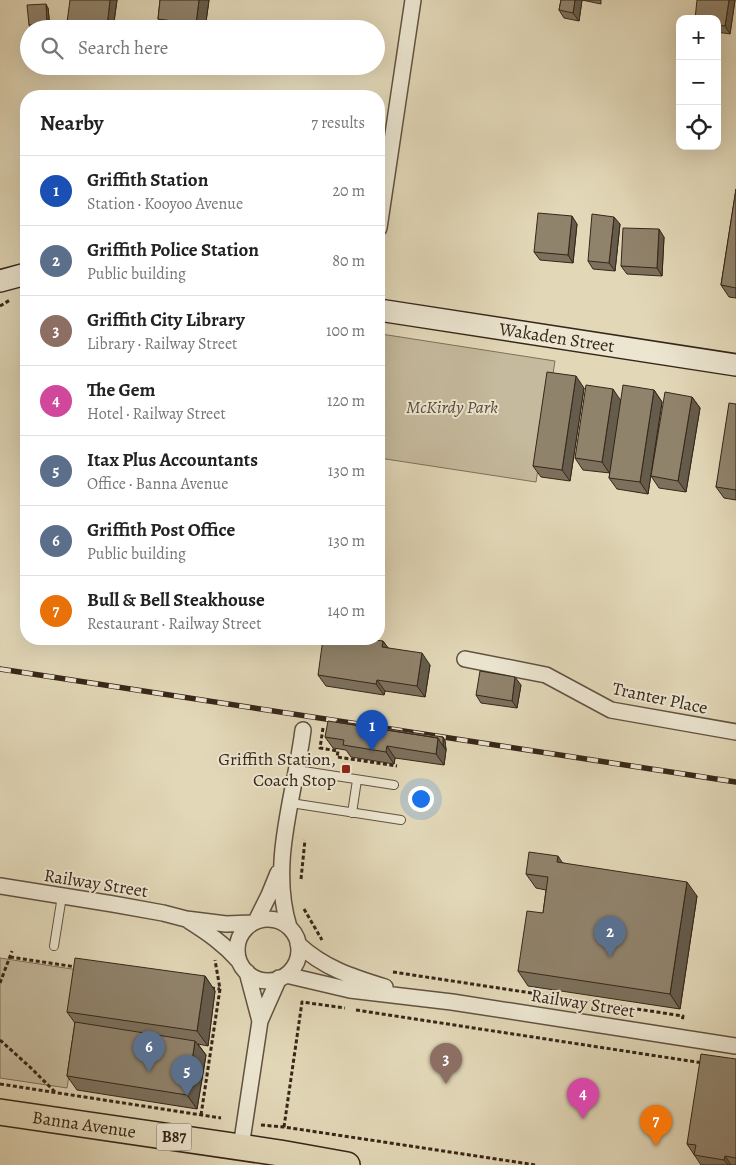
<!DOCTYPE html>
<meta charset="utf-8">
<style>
:root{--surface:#fff;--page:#f2f2f2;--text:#222;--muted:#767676;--line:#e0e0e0;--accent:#db2777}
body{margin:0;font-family:Alegreya,serif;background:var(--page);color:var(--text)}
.controls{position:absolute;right:15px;top:15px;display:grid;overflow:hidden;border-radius:10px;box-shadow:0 5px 20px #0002}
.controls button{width:45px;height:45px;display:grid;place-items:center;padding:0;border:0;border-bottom:1px solid var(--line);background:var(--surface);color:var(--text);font:25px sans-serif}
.you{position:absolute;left:420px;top:798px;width:18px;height:18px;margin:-12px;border:4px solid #fff;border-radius:50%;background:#1a73e8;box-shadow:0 0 0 8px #1a73e833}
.badge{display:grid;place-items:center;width:32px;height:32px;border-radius:50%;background:var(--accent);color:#fff;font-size:16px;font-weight:700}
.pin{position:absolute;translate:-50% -41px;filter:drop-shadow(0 1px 2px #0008)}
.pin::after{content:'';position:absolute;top:26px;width:18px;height:15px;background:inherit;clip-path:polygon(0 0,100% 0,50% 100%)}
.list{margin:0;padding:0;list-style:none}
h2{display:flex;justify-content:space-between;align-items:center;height:65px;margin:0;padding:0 20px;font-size:21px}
h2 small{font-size:16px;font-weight:400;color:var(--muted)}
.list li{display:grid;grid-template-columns:32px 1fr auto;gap:15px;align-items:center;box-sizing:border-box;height:70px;padding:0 20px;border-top:1px solid var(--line)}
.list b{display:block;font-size:19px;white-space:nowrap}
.list p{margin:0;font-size:16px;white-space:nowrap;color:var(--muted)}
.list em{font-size:16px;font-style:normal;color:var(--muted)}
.icon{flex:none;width:28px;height:28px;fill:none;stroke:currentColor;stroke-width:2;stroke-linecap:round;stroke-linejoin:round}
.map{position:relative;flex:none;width:736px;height:1165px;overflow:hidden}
.search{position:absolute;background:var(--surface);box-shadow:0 5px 20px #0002;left:20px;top:20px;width:365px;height:55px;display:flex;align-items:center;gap:12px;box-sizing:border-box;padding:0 18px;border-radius:28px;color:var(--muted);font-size:19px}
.panel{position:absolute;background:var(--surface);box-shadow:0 5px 20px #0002;left:20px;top:90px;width:365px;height:555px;border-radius:20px}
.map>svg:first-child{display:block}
</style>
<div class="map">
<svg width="736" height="1165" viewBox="0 0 736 1165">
<rect width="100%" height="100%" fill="#e2d8b8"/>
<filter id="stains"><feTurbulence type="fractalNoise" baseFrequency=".004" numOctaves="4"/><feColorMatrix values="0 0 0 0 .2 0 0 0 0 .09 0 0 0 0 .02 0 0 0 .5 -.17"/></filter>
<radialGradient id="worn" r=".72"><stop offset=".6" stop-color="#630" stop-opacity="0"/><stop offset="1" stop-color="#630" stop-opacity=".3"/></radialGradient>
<path fill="#c5ba9d" stroke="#7e705b" d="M381,334L555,361L536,482L379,458V347Z
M0,958L85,971L67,1088L0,1078Z"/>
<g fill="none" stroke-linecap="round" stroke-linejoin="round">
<defs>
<path id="lane" d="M297,770L394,785
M291,803L401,820
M352,813L357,780
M54,946L62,896"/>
<path id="street" d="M379,228L413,0
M465,659L546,675L611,710L736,732
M0,886L113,904L163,913L186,919L226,924L252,923
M237 950a31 31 0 1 1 62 0a31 31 0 1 1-62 0Z
M189,921C208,933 224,944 239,961
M256,921L269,895L278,873
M289,927C269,863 295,795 303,730
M298,944C324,968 352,977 385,987
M247,972L260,1021
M286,975L350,990L452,1002L736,1046
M241,1147L260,1021L279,978"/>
<g id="secondary">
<path d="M0,281L26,274"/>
<path id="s1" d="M379,310L736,365"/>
</g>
<g id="primary">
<path id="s2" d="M0,1112L280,1153L347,1165"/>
</g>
</defs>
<use href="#lane" stroke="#625241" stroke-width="10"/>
<use href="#street" stroke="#625241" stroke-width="18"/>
<use href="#secondary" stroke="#372619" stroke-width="24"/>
<use href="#primary" stroke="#372619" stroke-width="28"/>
<path stroke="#372619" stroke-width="3" stroke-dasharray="4 2.5" stroke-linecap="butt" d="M0,306L10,300
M323,728L320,748L338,751L337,757L397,766
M301,879L305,840
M304,909L322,940
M10,957L76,967
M393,972L683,1016L682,1021
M0,983L12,951
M211,988L220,989
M356,1010L703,1063
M0,1040L31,1068L55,1092
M0,1084L221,1118
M201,1115L220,989L215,960
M261,1125L284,1127L536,1165
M284,1127L302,1002L345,1008"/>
<use href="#lane" stroke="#ece6d1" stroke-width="8"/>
<use href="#street" stroke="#ece6d1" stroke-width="15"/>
<use href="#secondary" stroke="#ece6d1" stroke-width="21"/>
<use href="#primary" stroke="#e2d8b8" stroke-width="25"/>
<defs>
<path id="rail" d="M0,669L736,782"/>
</defs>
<use href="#rail" stroke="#372619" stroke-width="5.5"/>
<use href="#rail" stroke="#ece6d1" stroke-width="4" stroke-dasharray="11" stroke-linecap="butt"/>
</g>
<path fill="#7c715d" stroke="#372619" d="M117,0L113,29H71L67,22Z
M160,0H209L205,29H165L158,19Z
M561,0H601V4L582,0L579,21L564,18L559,10Z
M697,0H735L730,34L717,32V19Z
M48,8L50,28L31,29L29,25Z
M736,189V298L729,297L721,285Z
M577,224L573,263L540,260L534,252Z
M620,224L615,271L593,269L588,261Z
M664,237L662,276L627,274L621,266Z
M584,388L570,481L541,477L533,466Z
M654,390L662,402L648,494L617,489L609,478L610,473L583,470L575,458L621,400Z
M692,397L700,408L686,492L659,488L651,476Z
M736,404V500L724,498L716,487Z
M383,641L388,648L430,665L425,697L385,691L384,695L326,686L318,675Z
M521,685L517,708L481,703L476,695Z
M325,737H443L445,741L446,750L444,765L395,758L394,764L351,757L346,750L333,748Z
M563,863L697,896L680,1009L528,986L518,971L543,913L546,890L536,888L526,874Z
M205,976L215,991L208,1046L198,1044L206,1055L197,1109L77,1090L67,1076L75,1023L67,1012Z
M736,1059V1165H701L687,1144Z"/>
<path fill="#655c4c" stroke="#372619" d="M110,0H117L113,29H107V27Z
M199,0H209L205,29H199L196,24Z
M575,0H582L579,21L573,13Z
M729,0H735L730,34L725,26Z
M46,4L48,8L50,28L47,24Z
M572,216L577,224L573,263L568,255Z
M614,217L620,224L615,271L609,263Z
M659,229L664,237L662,276L657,268Z
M576,376L584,388L570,481L562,470Z
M613,389L621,401L610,474L602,462Z
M654,390L662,402L648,494L640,482Z
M692,397L700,408L686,492L678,481Z
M383,641L391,652L382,647Z
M422,653L430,665L425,697L417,686Z
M515,677L521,685L517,708L512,701Z
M377,680L385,691L384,695L376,684Z
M443,737L445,741L446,750L443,746Z
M438,738L446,750L444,765L436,754Z
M387,746L395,758L394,764L386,752Z
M558,856L568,871L557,862Z
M687,882L697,896L680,1009L670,994Z
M205,976L215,991L208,1046L197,1031Z
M195,1041L206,1055L197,1109L187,1095Z
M725,1156L731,1165H728L724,1160Z"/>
<path fill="#90836c" stroke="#372619" d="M70,0H110L107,27L67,22Z
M160,0H199L196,24L158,19Z
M561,0H575L573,13L559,10Z
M697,0H729L725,26L717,25V19H695Z
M46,4L47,24L29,25L27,5Z
M736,189V288L721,285Z
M538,213L572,216L568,255L534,252Z
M592,214L614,217L609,263L588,261Z
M623,228L659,229L657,268L621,266Z
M547,372L576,376L562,470L533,466Z
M586,385L613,389L602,462L575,458Z
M623,385L654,390L640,482L609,478Z
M665,392L692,397L678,481L651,476Z
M729,403L736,404V490L716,487Z
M323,639H369L383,641L382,647L422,653L417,686L377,680L376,684L318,675Z
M480,671L515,677L512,701L476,695Z
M328,721L438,738L436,754L387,746L386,752L343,745L344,740L325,737Z
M336,721L443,737V746L438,738L336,722Z
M529,852L558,856L557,862L687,882L670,994L518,971L527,911L543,913L548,877L526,874Z
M75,958L205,976L197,1031L67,1012Z
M75,1022L195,1041L187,1095L67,1076Z
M701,1054L736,1059V1158L725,1156L724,1160L694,1155L696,1145L687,1144Z"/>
<rect fill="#8f2418" stroke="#ece6d1" stroke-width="2" x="341" y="764" width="10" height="10" rx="2.5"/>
<g text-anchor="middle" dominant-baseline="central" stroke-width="4" stroke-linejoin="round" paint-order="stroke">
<rect fill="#ece6d1" stroke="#6d6050" stroke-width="1" x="156.5" y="1123.5" width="35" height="27" rx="4"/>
<g font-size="16" font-weight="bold" fill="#372619">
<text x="174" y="1137">B87</text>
</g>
<g font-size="18" fill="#372619" stroke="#ece6d1">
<text stroke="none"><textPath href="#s1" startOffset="180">Wakaden Street</textPath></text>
<text transform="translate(660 698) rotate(12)">Tranter Place</text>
<text transform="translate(96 883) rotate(9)">Railway Street</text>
<text transform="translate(583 1003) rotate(9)">Railway Street</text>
<text stroke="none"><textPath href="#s2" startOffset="85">Banna Avenue</textPath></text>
</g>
<g font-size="18" font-style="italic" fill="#5a4b3a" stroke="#ece6d1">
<text x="452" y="407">McKirdy Park</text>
</g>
<g font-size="18" fill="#372619" stroke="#ece6d1" text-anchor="end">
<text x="336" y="759">Griffith Station,<tspan x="336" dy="21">Coach Stop</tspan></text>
</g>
</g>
<rect width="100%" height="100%" filter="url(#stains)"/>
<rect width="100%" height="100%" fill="url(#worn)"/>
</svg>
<div class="controls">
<button>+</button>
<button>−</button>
<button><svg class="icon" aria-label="locate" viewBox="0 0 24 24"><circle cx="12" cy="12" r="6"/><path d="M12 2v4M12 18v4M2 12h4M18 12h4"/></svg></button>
</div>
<div class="you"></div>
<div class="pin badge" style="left:372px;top:751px;background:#1a4fb4">1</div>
<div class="pin badge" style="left:610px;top:957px;background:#5c6f8a">2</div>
<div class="pin badge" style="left:446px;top:1084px;background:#8d6e63">3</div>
<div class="pin badge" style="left:583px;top:1119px;background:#d1479c">4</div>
<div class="pin badge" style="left:187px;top:1096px;background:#5c6f8a">5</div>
<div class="pin badge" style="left:149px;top:1072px;background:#5c6f8a">6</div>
<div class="pin badge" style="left:656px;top:1146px;background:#e8710a">7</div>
<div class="search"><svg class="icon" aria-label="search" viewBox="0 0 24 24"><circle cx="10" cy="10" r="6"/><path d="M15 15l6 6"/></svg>Search here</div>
<section class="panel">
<h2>Nearby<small>7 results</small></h2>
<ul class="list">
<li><span class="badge" style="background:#1a4fb4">1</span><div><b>Griffith Station</b><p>Station · Kooyoo Avenue</p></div><em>20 m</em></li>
<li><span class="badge" style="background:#5c6f8a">2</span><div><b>Griffith Police Station</b><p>Public building</p></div><em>80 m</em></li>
<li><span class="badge" style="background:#8d6e63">3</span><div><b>Griffith City Library</b><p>Library · Railway Street</p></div><em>100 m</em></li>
<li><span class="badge" style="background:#d1479c">4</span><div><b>The Gem</b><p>Hotel · Railway Street</p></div><em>120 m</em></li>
<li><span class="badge" style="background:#5c6f8a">5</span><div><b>Itax Plus Accountants</b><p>Office · Banna Avenue</p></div><em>130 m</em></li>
<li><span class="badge" style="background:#5c6f8a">6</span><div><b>Griffith Post Office</b><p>Public building</p></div><em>130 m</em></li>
<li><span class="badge" style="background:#e8710a">7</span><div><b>Bull &amp; Bell Steakhouse</b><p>Restaurant · Railway Street</p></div><em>140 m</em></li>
</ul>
</section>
</div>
